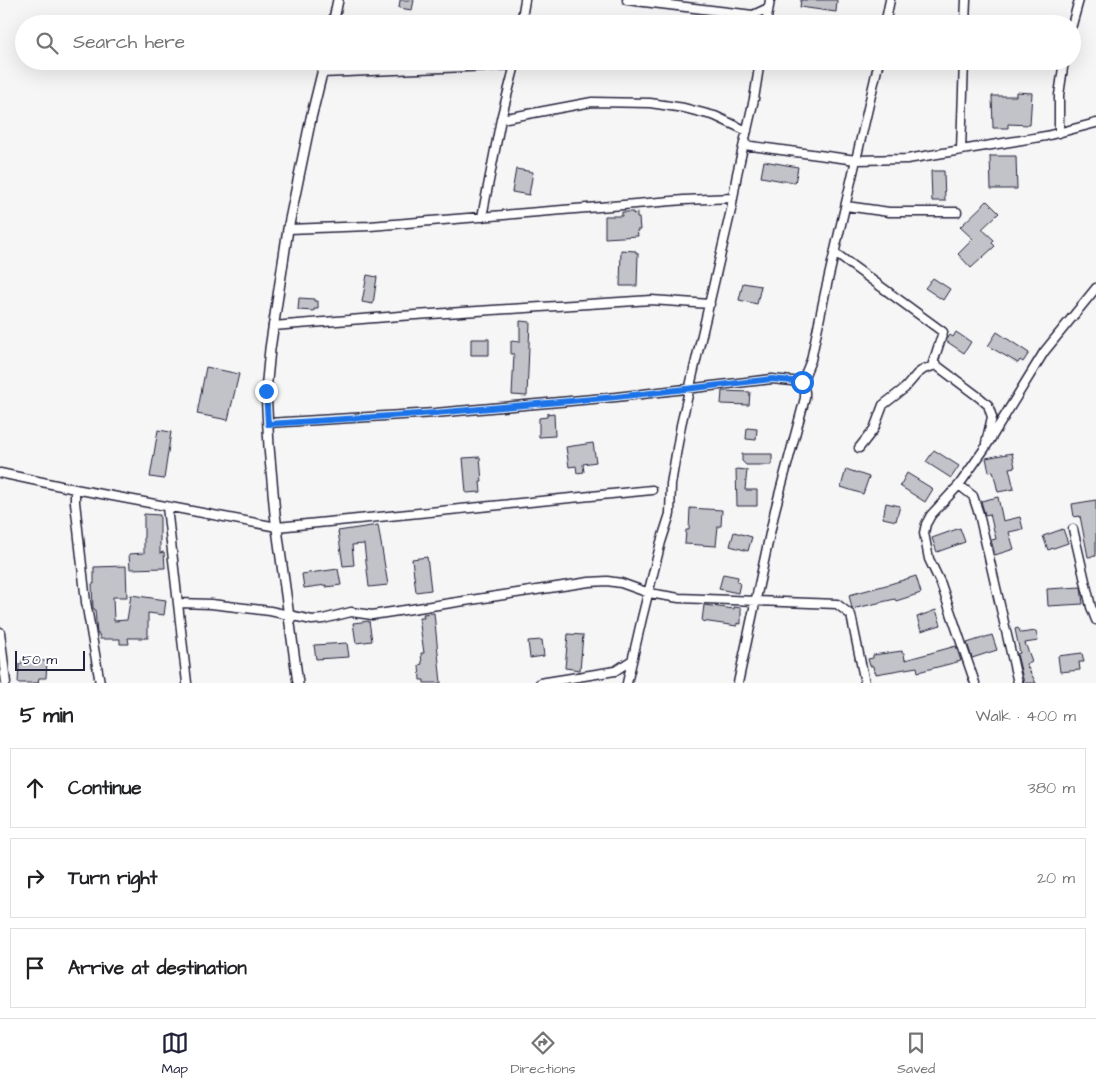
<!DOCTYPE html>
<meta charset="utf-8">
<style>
:root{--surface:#fff;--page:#f2f2f2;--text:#202124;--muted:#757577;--line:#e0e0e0;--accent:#22223b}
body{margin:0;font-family:"Architects Daughter",sans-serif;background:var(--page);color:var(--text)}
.scale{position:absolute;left:15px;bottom:12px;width:70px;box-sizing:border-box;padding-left:5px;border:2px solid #22223b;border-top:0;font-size:14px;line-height:18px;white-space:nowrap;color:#22223b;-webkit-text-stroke:4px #fff;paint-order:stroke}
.stop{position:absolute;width:15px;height:15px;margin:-11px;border:4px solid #1a73e8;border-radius:50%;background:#fff}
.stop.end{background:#1a73e8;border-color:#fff;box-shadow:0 1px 5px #0008}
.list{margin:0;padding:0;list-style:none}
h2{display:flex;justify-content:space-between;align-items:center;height:65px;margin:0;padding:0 20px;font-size:21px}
h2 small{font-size:16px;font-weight:400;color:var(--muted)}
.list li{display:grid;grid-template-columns:32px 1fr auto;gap:15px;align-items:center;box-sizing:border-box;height:80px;margin:0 10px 10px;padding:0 10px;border:1px solid var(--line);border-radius:0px}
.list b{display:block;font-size:19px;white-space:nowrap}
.list em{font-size:16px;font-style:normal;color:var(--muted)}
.icon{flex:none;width:28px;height:28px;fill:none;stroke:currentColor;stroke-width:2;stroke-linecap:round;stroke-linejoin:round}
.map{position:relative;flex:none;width:1096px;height:683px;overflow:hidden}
.search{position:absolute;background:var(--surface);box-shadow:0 5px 20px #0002;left:15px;right:15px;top:15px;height:55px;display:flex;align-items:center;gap:12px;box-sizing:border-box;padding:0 18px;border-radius:28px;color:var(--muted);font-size:19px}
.sheet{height:335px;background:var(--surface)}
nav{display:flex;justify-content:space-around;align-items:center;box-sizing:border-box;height:70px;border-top:1px solid var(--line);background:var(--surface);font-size:14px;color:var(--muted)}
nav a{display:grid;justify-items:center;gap:2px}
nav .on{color:var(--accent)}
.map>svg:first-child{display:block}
</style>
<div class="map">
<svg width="1096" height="683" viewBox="0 0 1096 683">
<rect width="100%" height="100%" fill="#f6f6f7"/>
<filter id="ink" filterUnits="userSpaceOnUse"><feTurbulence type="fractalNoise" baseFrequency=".02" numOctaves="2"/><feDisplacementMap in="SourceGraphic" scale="10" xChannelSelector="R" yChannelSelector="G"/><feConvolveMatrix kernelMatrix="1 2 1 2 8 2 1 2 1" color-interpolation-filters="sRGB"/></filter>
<g filter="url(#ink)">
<path fill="#c2c2c9" stroke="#22223b" d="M400,0H414L412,10L399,8Z
M801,0H837L836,12L800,7Z
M1016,92L1032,93L1030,125L1008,124V128H993L992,96H1016Z
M990,156H1016L1017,189H991Z
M764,161L798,167L795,183L761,177Z
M516,169L533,172L529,195L512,192Z
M931,171H944L945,201H932Z
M987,201L999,213L982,229L994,240L992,243L995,246L971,268L958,254L973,239L960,227Z
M622,212H633V214L637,213V218H639L640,230H637L638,236L605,238V216H622Z
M621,250L636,251V253H638L637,286H620Z
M367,275L377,277L373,304L362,302Z
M933,278L950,289L943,300L925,288Z
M743,283L761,286L757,304L739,300Z
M299,298L314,299V301H318V309H314V311L298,310Z
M520,321L530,322L527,396L512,395L514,354H511V341L520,342Z
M956,332L971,342L964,353L946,341L950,335L953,337Z
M997,332L1029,353L1023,362L1020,360L1018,363L988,346Z
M471,339H489V355H471Z
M206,367L239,374L228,420L197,414Z
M722,391L750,392L749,405L721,404Z
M554,413L555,436L539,437V418L547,417V414Z
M747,428L757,429L756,440L746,439Z
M158,430L171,432L164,479L150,477Z
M593,443L596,462L583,464L584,472L577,473L576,466L569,467L566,447Z
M934,450L959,466L951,478L926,462Z
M1012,453L1015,467L1009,468L1014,489L998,492L993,471L989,472L986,458Z
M742,454H772V465H746L742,461Z
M480,457L482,482H480L481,492L466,493L463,458Z
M736,469L747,470L745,490H757V506H737Z
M846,469L869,477L863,494L841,487Z
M907,473L933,489L925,502L900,486Z
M998,497L1003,521L1020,517L1023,529L1009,532L1014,549L995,555L991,540L996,539L990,514L985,515L981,501Z
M1096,500V556L1088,557L1080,516L1074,517L1072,504Z
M886,503L900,506L896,521L883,518Z
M690,508L722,510L721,526H718L716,546L685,544L686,530H689Z
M144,514L160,515V553L164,552L165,568L130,569L129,554L144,553Z
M378,525L388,585L369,587L364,544L352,545L354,565L343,566L338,531Z
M960,528L965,542L937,552L932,538Z
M1063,529L1068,543L1048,550L1043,536Z
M734,532L752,537L748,551L730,546Z
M427,557L431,590L416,592L412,559Z
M126,566L127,597H113L114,621L127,620L131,595L166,600L164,615L148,613V638H128L129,644H120V639H100L99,634H97L95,609H93L92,584H94V567Z
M338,569L341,585L326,587V585L304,588L302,574Z
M723,574L738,577L737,582L740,583L738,593L719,589Z
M916,576L921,593L896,601L895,599L852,609L849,595L890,584Z
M1081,587L1083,604L1048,606L1047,589Z
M704,605L734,609V607L741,608V624L737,623V626L702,621Z
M936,610L941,625L921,631L917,617Z
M434,613L441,683H424V680H420L419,665L422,664L421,653H424L419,618H424L423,614Z
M369,621L372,641L356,643L353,623Z
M1018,628L1021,633L1036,631L1038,641L1025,643L1032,661L1026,664L1036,683H1024L1017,654L1020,653L1015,629Z
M568,634L583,635L580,670L565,668Z
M992,635L997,650L972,658L967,643Z
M542,640L544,656L530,658L528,641Z
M347,643L349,657L316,659L314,645Z
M956,646L961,661L918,672L917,667L876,674V672H874L873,666H870L868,659L873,658V655L902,651V653H904L905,660Z
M1082,653L1084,662H1079L1080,670L1060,672L1058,656Z
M22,660L47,661L46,678H39L38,683H18L19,664H22Z"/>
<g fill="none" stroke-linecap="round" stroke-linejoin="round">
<defs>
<path id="minor" d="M627,0L753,15L768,8
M521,24L525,0
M766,24L770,0
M885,24L890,0
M965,24L966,0
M1072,25L1079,0
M322,73L515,65
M501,119L592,102L650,103L684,108L715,116L747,131
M1059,133V95L1064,61
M744,145L856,160L907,159L1046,136L1096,123
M961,150L964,61
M846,206L889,212H957
M482,217L501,119L516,61
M288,229L370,226L684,200L733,198
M835,253L943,332L932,366
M273,326L400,316L651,300L710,304
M268,423L435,413L616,397L772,379L802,382L811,360L825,293L879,61
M859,448L874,429L883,405L905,388L917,374L924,369L936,365L980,398L988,405L992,417L986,443
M0,473L75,489
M959,485L973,496L979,514L1018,683
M167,507L187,683
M1073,529L1091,607L1096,620
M178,603L211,604L270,611L312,620L323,619L351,612L372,615L589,582L607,581L621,583L649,593L679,598L837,604L851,615L865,683
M0,632L6,683
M100,683L86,602L75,502V489L277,527L652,490
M540,683L615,671L632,660
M627,683L642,618L661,542L670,514L671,484L681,425L731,210L737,174L754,99L760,61
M738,683L775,510L805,398V392L802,382
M975,683L941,584L929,559L924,533L926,524L931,515L959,485L985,448L1044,352L1096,288"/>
<path id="tertiary" d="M333,24L338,0
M298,683L275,514L269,447L266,391L270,349L288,229L311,118L325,61"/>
</defs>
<use href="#minor" stroke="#22223b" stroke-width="11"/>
<use href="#tertiary" stroke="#22223b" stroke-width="12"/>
<use href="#minor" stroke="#fff" stroke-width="8"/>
<use href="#tertiary" stroke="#fff" stroke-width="9"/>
</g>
</g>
<g fill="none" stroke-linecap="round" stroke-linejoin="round" filter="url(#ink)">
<path stroke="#1a73e8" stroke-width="6" d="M266,391L268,424L435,413L616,397L772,379L802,382"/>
</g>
</svg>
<div class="scale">50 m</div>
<div class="stop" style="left:802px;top:382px"></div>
<div class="stop end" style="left:266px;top:391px"></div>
<div class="search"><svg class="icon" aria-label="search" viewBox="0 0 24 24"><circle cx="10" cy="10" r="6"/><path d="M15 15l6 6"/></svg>Search here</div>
</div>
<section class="sheet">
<h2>5 min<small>Walk · 400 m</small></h2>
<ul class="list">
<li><svg class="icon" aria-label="ahead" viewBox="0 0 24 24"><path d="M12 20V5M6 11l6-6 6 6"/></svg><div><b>Continue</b></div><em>380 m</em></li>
<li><svg class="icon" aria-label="right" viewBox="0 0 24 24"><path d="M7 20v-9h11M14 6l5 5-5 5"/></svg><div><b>Turn right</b></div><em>20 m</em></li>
<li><svg class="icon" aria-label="arrive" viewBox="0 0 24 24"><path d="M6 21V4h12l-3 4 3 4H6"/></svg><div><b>Arrive at destination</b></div></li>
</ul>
</section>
<nav>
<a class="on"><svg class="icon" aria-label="map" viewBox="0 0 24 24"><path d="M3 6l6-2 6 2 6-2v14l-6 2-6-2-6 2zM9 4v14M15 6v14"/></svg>Map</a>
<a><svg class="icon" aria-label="directions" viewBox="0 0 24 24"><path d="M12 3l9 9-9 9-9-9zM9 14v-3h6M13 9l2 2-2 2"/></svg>Directions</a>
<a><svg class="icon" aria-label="saved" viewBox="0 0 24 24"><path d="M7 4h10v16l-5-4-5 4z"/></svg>Saved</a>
</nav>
